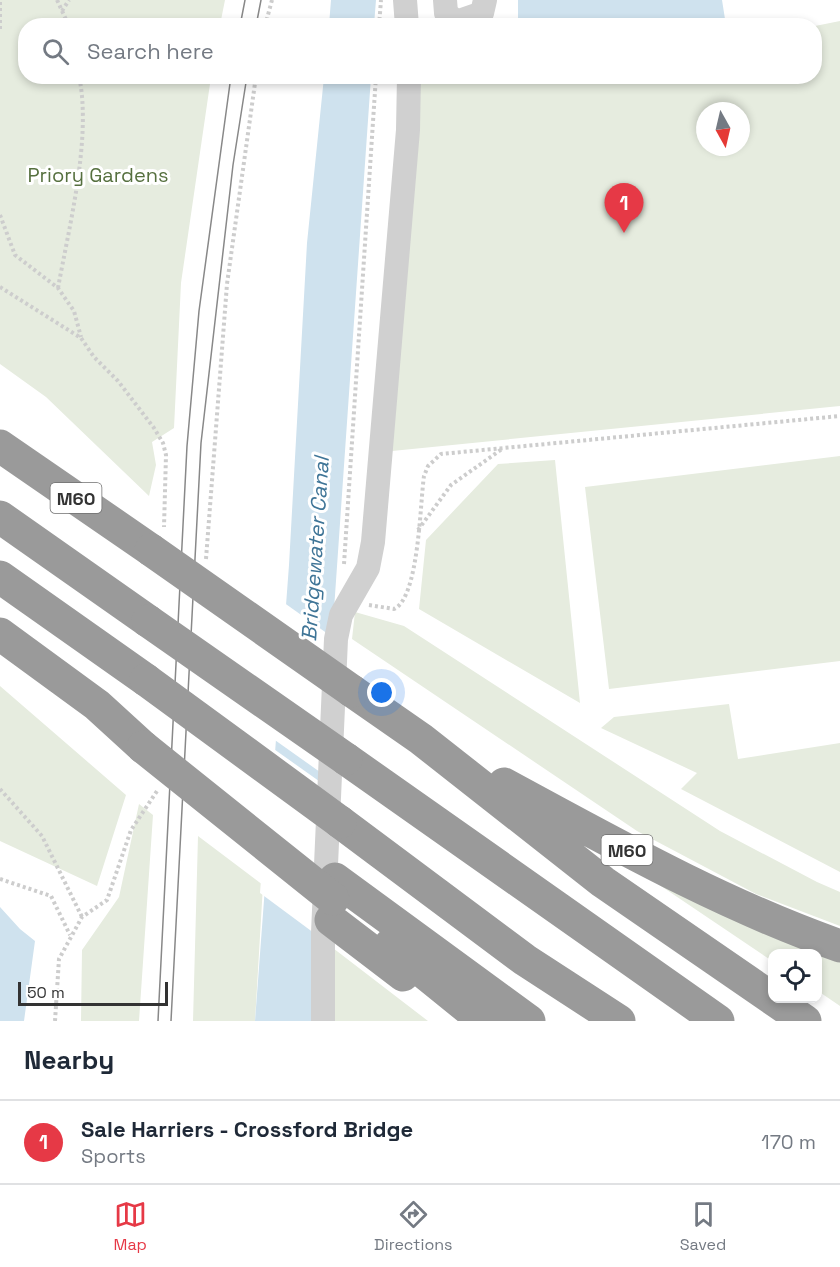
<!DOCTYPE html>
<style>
:root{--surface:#fff;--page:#f6f6f7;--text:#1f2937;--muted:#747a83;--line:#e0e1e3;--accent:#e63946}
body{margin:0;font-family:"Space Grotesk",sans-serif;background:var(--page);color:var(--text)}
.controls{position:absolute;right:18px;bottom:18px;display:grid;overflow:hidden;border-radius:12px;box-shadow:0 3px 9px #0003}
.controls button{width:54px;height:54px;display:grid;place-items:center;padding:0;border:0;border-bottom:2px solid var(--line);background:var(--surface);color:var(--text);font:30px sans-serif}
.compass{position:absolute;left:696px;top:102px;width:54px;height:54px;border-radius:50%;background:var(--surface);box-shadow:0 3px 9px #0003;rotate:172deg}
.scale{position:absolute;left:18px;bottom:15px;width:150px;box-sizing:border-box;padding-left:6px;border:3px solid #333;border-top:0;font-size:16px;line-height:21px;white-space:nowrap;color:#333;-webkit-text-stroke:4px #fff;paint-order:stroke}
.you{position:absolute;left:382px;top:693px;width:21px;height:21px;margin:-15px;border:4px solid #fff;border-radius:50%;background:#1a73e8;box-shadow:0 0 0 9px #1a73e833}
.badge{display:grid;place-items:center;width:39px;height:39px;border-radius:50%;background:var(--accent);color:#fff;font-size:20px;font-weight:700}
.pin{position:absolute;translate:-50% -50px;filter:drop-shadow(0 2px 3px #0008)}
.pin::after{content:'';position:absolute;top:32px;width:21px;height:18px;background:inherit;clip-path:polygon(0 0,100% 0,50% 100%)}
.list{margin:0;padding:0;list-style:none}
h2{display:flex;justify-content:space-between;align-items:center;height:78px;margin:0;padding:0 24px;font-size:26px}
h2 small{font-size:20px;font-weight:400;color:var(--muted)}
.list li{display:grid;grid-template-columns:39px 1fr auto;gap:18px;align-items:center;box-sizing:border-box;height:84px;padding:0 24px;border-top:2px solid var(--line)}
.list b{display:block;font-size:22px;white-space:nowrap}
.list p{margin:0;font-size:20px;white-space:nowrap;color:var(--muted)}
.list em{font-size:20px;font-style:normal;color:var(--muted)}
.icon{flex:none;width:33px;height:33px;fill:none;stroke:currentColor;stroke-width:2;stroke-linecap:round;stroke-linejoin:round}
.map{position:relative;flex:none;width:840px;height:1021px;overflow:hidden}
.search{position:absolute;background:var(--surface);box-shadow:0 3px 9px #0003;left:18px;right:18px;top:18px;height:66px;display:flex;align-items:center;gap:15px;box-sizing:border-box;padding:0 21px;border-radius:24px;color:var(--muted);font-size:22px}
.sheet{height:162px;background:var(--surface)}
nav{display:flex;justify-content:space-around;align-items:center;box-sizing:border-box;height:84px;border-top:2px solid var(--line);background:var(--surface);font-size:16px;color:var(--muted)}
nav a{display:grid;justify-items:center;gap:3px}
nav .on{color:var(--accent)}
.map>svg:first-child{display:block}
</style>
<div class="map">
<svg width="840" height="1021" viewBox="0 0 840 1021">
<rect width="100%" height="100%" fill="#fff"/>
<path fill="#e6ecdf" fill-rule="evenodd" d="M0,0H225L220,25L26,26V76L211,77L181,283L174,428L152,442L156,465L149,496L46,397L0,364Z
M840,21V406L392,451L416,86L434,76H814L815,26ZM705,111H741V147H705Z
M840,456V661L609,689L585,487Z
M555,460L580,703L419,609L426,540L498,464Z
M355,612L404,626L720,831L817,882L840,892V926L756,894L637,831L352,639Z
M0,686L126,795L97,886L0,841Z
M729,704L738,759L840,743V872L681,789L697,773L601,728L614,717Z
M139,804L153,815L139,1021H81L82,950L119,897Z
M198,836L263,885L255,1021H193Z
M609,851L840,962V1006L818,991V954H772V961Z
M329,945L428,1021H328Z"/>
<path fill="#cfe2ee" d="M331,0H376L374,25H329Z
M518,0H722L725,19L685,26L518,25Z
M324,77H371L333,624L313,1021H255L289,565L307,243Z
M0,907L20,929L35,941L24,1021H0Z"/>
<path fill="#fff" d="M283,602L335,639L327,777L272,738Z
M271,747L326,786L318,936L260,893Z"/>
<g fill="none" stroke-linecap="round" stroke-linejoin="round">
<path stroke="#cdcdcd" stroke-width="4" stroke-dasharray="3 3" stroke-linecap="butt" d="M57,0L69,26
M0,2V29
M62,11L69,0
M265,26L272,0
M379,26L381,0
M0,215L15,255L58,288L74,311L81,337
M0,287L81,338L94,357L118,381L154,428L163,443L166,455L164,527
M58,288C69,227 92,137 79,76
M418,530L451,485L502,449
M206,559L227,284L256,76
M344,564L376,76
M369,605L394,609C419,598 420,503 424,476L428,466L441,454L840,416
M0,789L42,836L82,917
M0,879L51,896L70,935
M55,1021L59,959L82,917L107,900L131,830L157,791"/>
<path stroke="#d0d0d0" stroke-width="24" d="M405,0L407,26
M445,0L446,13L456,22L482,13L485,0
M323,1021V933L336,639L341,615L368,568L373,542L408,130L409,76"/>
<path stroke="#9a9a9a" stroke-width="33" d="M0,446L151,550
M0,517L148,621
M0,577L146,680
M0,634L97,705L143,747
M352,691L421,739L603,882L805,1021
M346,759L718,1021
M504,784C613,843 723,905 840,946
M340,822L525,960L619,1021
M335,879L529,1021
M331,920L403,975
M390,945L484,1021"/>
<path stroke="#888" stroke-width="1.5" d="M240,26L245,0
M256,26L261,0
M158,1021L187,446L199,311L231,76
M171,1021L201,443L233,165L247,76"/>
<path stroke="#9a9a9a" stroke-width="33" d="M151,550L352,691
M148,621L346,759
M146,680L340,822
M143,747L333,899"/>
</g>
<g text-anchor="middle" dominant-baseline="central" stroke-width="6" stroke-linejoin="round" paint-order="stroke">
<g fill="#fff" stroke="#707070" stroke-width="1.5">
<rect x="50.5" y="483" width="51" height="30" rx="4.5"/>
<rect x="601.5" y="835" width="51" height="30" rx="4.5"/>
</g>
<g font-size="18" font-weight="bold" fill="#333">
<text x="76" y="498">M60</text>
<text x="627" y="850">M60</text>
</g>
<g font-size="20" fill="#56703f" stroke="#fff">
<text x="98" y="175">Priory Gardens</text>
</g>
<g font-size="21" font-style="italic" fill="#3f7597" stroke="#fff">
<text transform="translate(315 549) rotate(-86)">Bridgewater Canal</text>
</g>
</g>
</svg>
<div class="controls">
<button><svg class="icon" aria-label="locate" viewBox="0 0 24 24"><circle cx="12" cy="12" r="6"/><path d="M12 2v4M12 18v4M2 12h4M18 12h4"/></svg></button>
</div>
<svg class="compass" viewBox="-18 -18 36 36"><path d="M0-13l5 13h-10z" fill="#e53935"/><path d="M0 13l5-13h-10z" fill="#747a83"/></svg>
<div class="scale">50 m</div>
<div class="you"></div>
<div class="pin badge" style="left:624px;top:233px">1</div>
<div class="search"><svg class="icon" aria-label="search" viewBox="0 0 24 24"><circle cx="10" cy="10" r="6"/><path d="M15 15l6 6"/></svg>Search here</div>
</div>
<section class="sheet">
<h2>Nearby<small></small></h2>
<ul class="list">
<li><span class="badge">1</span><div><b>Sale Harriers - Crossford Bridge</b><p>Sports</p></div><em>170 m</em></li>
</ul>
</section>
<nav>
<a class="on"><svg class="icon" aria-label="map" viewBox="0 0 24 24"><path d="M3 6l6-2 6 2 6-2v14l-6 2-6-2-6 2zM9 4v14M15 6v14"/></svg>Map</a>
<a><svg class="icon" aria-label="directions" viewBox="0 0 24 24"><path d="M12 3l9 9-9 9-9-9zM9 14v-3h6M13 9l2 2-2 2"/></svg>Directions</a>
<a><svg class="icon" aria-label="saved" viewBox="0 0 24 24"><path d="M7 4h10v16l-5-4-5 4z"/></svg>Saved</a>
</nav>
